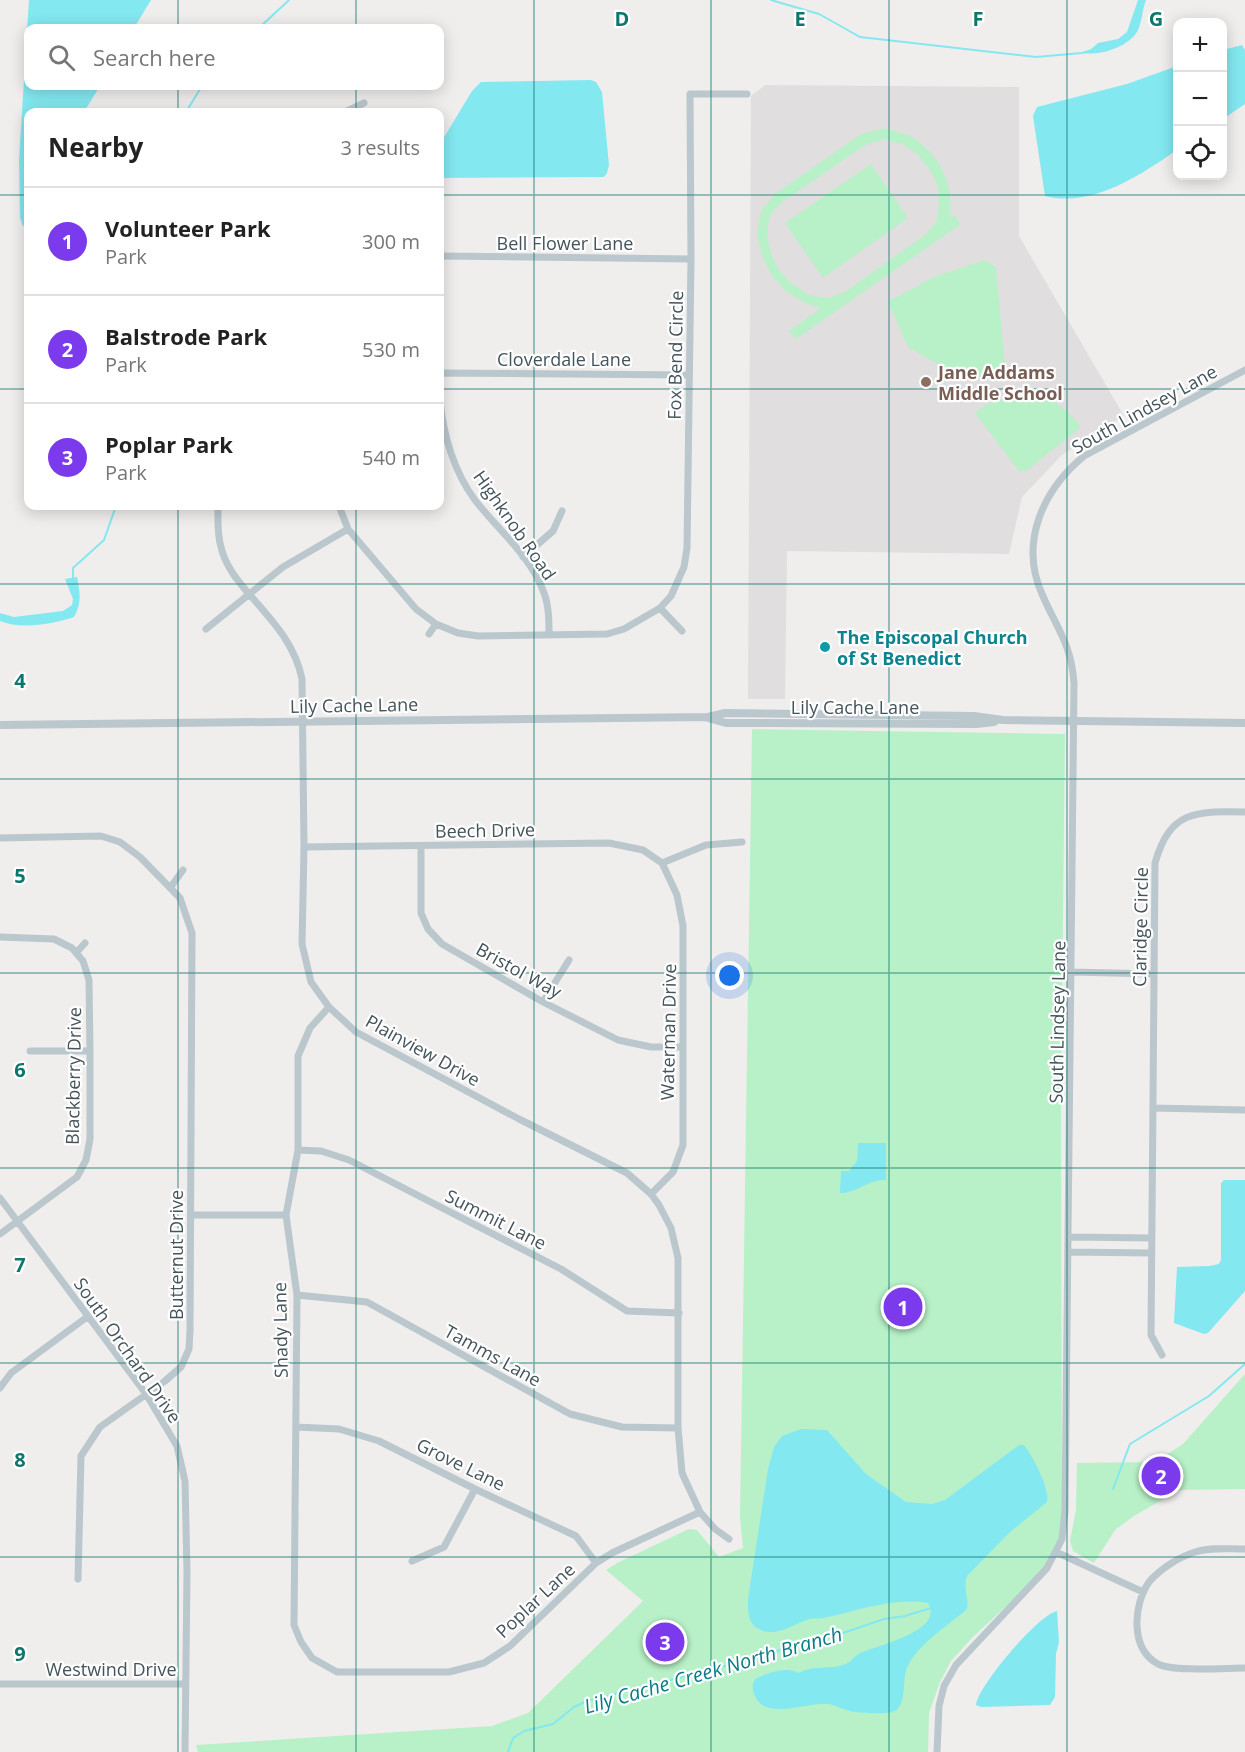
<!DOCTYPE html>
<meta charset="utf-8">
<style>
:root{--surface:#fff;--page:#f2f2f2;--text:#222;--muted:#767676;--line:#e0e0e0;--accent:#7c3aed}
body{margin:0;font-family:"Open Sans",sans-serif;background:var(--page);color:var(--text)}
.controls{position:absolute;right:18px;top:18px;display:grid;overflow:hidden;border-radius:12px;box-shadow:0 3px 15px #0003}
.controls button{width:54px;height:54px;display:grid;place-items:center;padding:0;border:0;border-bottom:2px solid var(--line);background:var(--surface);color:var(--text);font:30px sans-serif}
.you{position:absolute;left:730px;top:976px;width:21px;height:21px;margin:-15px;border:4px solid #fff;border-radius:50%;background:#1a73e8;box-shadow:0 0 0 9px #1a73e833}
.badge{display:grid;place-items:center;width:39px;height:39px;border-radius:50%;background:var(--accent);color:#fff;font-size:20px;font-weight:700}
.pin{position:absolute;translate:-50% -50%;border:3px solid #fff;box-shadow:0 2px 6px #0006}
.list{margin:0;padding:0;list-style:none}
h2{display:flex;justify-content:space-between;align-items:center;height:78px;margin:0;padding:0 24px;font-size:26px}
h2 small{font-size:20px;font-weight:400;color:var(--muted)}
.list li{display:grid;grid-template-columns:39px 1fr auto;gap:18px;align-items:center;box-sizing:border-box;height:108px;padding:0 24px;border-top:2px solid var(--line)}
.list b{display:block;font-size:22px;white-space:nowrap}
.list p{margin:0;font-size:20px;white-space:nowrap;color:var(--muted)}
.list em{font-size:20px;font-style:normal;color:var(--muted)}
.icon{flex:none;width:33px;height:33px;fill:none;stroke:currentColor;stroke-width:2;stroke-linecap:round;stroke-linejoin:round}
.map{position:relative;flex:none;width:1245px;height:1752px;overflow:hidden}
.search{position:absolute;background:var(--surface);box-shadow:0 3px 15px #0003;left:24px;top:24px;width:420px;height:66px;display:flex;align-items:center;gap:15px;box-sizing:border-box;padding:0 21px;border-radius:12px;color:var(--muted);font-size:22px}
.panel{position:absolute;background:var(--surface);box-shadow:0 3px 15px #0003;left:24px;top:108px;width:420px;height:402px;border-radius:12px}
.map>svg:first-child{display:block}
</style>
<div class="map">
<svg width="1245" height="1752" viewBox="0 0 1245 1752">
<rect width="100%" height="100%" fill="#f0eded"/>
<path fill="#e1dedf" d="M765,85L1019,87V236L1124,416L1062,455L1022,497L1009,554L787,551L785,699H748L751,96Z"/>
<path fill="#b8f1c7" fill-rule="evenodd" d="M885,128C893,131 904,133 912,137C942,157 953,183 950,218L954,215L961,224L796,339L789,331L821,308L807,304L787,292L772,276L762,256L757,234L761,211L775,194L861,134ZM885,139L904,145L918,155L929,169L938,186L939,202L937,221L925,235L845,292L828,298L809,295L792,284L779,270L771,254L767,235L770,215L782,202L867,144Z
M871,164L908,218L823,278L785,223Z
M985,260L996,267L1006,376L962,378L908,347L888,302L934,277Z
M1013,395C1044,395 1062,401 1081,427L1026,471H1019L975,413L986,405Z
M752,729L1065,734L1061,1096L1062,1535L1047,1568L972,1638L951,1661L940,1682L929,1713L928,1752H198L196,1745L492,1726L528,1713L643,1601L606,1570L619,1562L689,1529L697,1530L719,1557L743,1548L740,1518Z
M1245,1374V1489L1179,1490L1134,1516L1115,1530L1094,1563L1073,1551L1070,1541L1076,1510L1077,1463L1155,1462L1183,1444Z"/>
<path fill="#83e8f0" d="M29,0H151L134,28H28V86H100L84,112H28V228L23,226L20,218L19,159Z
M1138,0H1146C1142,10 1142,23 1137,32C1127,48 1098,56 1082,53L1089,51L1098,43L1118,39L1127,32Z
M1242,45L1245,50V104L1223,119V50Z
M1177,66V150C1140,175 1093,208 1045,196L1033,116L1037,107L1127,84Z
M591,80L596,82L602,92L609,165L607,173L604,177L440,178V144L472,91L481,82Z
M77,577C80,592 82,603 74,617C52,624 22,630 0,621V613L14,617L63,611L72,605L73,599L65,579Z
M858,1143H886V1180C869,1179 857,1193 840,1193L841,1171H849L857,1161Z
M1224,1180H1245V1291L1208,1333L1204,1334L1174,1323L1177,1267L1209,1266L1219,1264L1221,1260V1183Z
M801,1429L827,1430L866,1474L906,1502L932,1504L945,1500L1019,1445H1024C1033,1457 1050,1488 1047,1502L1010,1532L967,1576C962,1590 971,1601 966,1610C948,1625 916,1646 907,1668C902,1679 907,1704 895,1711C888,1715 858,1713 850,1711C842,1709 836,1705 828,1704C808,1702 765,1721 755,1696C752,1690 752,1684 755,1679C767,1673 786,1666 799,1673C814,1664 832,1671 848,1663C852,1661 854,1656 859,1654C876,1645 945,1632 928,1603C894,1597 860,1610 828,1617C822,1619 815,1618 809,1619C794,1624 777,1637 761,1630C747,1625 748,1611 748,1599L768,1469L774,1447L782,1436Z
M1057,1611L1059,1642L1056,1654L1055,1697L1050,1705L981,1707L976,1705C977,1687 1039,1614 1057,1611Z"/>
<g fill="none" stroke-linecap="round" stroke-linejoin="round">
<path stroke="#83e8f0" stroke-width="2" d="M771,0L819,14L860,37L1036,57L1082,53L1092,50
M259,28L289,0
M186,112L202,86
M73,579V568L104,540L116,506
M1113,1489L1130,1444L1209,1396L1245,1364
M508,1752L513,1738L524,1731L553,1724L574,1707L587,1701L765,1656L797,1643H809L828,1633H843L884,1619L905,1616L931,1608"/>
<path stroke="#bac7cd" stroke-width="7" d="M345,112L364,103
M440,256L691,259
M440,373L689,375
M440,384V373
M440,400C443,434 454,472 475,500C498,530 531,556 544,593C549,606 549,621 549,635
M218,506C218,519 217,534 221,547C225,565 237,580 249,594C272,620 295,644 302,679L304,847L302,944L311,982L329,1007L356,1032L519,1119L627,1173L651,1194L659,1205L671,1228L678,1258V1428L682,1473L700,1512L715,1529L729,1539
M339,506L348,529L416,609L436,624L458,633L478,636L607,634L624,629L660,608L671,596L684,567L687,548L691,259L690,94H747
M523,557L553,531L562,511
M660,608L682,631
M206,629L283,567L348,529
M429,634L436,624
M0,838L101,836L120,842L140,857L180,898L192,933L190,1330L189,1349L181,1367L165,1381L100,1427L81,1456L78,1579
M421,846V913L428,929L442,944L543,1002L618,1040L651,1047H682
M304,847L609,843L643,850L662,863
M662,863L706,845L742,842
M170,888L183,870
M0,937L54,939L72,948L83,961L89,980L90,1051V1139L86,1160L77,1177L0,1234
M76,953L85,943
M1072,972L1153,974
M543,1002L569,960
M329,1007L310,1028L298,1056V1150L286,1215L297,1295L294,1625L301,1642L312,1658L337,1672H449L484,1663L510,1646L596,1563L612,1553L700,1512
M30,1051H90
M1153,1108L1245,1110
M298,1150L321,1151L349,1160L561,1269L627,1311L679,1313
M651,1194L673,1172L683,1145V926L677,895L662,863
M0,1198L146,1394L177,1446L185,1481L187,1572L185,1752
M191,1215H286
M1069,1237L1151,1238
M1069,1252L1151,1253
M297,1295L367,1302L570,1414L622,1427L678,1428
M1162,1355L1151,1335L1155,863C1170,810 1196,811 1245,812
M0,1388L11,1373L87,1317
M296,1427L339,1429L379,1441L475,1489L576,1536L596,1563
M1245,1549C1229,1549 1210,1547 1195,1552C1179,1557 1160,1569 1149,1582C1133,1605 1130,1649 1158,1664C1174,1672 1225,1668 1245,1668
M1056,1552L1143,1592
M412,1561L444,1547L475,1489
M0,1684H185
M937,1752L939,1706L944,1686L956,1665L1047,1568L1062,1539L1065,1511L1074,683C1071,643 1057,629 1042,594C1019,542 1043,490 1084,456L1245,370"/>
<path stroke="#bac7cd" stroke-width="8" d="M708,718L726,723H741L976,724L994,722
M0,725L708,717L725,713L974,716L1003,720L1245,723"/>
</g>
<path fill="none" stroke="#0f766e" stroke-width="1.5" stroke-opacity="0.55" d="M178,0V28M356,0V28M534,0V1752M711,0V1752M889,0V1752M1067,0V1752M178,86V112M356,86V112M0,195H28M440,195H1245M0,389H28M440,389H1245M178,506V1752M356,506V1752M0,584H1245M0,779H1245M0,973H1245M0,1168H1245M0,1363H1245M0,1557H1245"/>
<circle fill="#8d6e63" stroke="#fff" stroke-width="2" cx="926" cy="382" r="6"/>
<circle fill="#0f9aa8" stroke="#fff" stroke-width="2" cx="825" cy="647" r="6"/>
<g text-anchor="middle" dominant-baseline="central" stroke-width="4.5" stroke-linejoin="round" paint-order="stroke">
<g font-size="18" fill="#44545b" stroke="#fff">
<text x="565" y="243">Bell Flower Lane</text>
<text transform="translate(675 355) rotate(-89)">Fox Bend Circle</text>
<text x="564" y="359">Cloverdale Lane</text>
<text transform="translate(1144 409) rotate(-29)">South Lindsey Lane</text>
<text transform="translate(515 525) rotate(55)">Highknob Road</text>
<text transform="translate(354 705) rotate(-1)">Lily Cache Lane</text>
<text x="855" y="707">Lily Cache Lane</text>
<text transform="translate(485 830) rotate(-1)">Beech Drive</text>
<text transform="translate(1140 927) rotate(-89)">Claridge Circle</text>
<text transform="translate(519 970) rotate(29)">Bristol Way</text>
<text transform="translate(1057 1022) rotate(-89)">South Lindsey Lane</text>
<text transform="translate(668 1032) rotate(-89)">Waterman Drive</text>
<text transform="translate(423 1050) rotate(29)">Plainview Drive</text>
<text transform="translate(73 1076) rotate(-89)">Blackberry Drive</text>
<text transform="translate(496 1219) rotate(27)">Summit Lane</text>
<text transform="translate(176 1255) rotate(-90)">Butternut Drive</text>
<text transform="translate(280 1330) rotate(-91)">Shady Lane</text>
<text transform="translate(128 1350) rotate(55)">South Orchard Drive</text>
<text transform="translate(493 1355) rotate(29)">Tamms Lane</text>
<text transform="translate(461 1464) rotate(26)">Grove Lane</text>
<text transform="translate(535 1600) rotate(-43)">Poplar Lane</text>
<text x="111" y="1669">Westwind Drive</text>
</g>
<g font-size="18" font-weight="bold" fill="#785e54" stroke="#fff" text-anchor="start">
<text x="938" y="372">Jane Addams<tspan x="938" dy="21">Middle School</tspan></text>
</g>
<g font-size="18" font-weight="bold" fill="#0d838f" stroke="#fff" text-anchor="start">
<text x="837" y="637">The Episcopal Church<tspan x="837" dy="21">of St Benedict</tspan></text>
</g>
<g font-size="20" font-style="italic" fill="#087d87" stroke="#fff">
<text transform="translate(713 1670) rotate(-16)">Lily Cache Creek North Branch</text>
</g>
</g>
<g font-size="20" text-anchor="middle" font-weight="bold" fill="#0f766e" stroke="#fff" stroke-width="4.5" stroke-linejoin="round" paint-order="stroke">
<text x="622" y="26">D</text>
<text x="800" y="26">E</text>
<text x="978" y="26">F</text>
<text x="1156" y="26">G</text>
<text x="20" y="688">4</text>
<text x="20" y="883">5</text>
<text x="20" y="1077">6</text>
<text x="20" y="1272">7</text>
<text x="20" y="1467">8</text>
<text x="20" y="1661">9</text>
</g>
</svg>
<div class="controls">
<button>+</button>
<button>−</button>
<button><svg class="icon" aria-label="locate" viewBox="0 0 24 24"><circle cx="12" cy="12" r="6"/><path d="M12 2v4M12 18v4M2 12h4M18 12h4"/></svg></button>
</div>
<div class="you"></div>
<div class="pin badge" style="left:903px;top:1307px">1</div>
<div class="pin badge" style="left:1161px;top:1476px">2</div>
<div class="pin badge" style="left:665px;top:1642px">3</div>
<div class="search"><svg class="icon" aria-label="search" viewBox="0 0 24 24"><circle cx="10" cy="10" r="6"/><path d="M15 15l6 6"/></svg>Search here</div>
<section class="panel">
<h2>Nearby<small>3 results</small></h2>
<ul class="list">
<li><span class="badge">1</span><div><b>Volunteer Park</b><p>Park</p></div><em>300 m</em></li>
<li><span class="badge">2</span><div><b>Balstrode Park</b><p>Park</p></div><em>530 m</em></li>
<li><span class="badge">3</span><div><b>Poplar Park</b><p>Park</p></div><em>540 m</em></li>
</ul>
</section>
</div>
